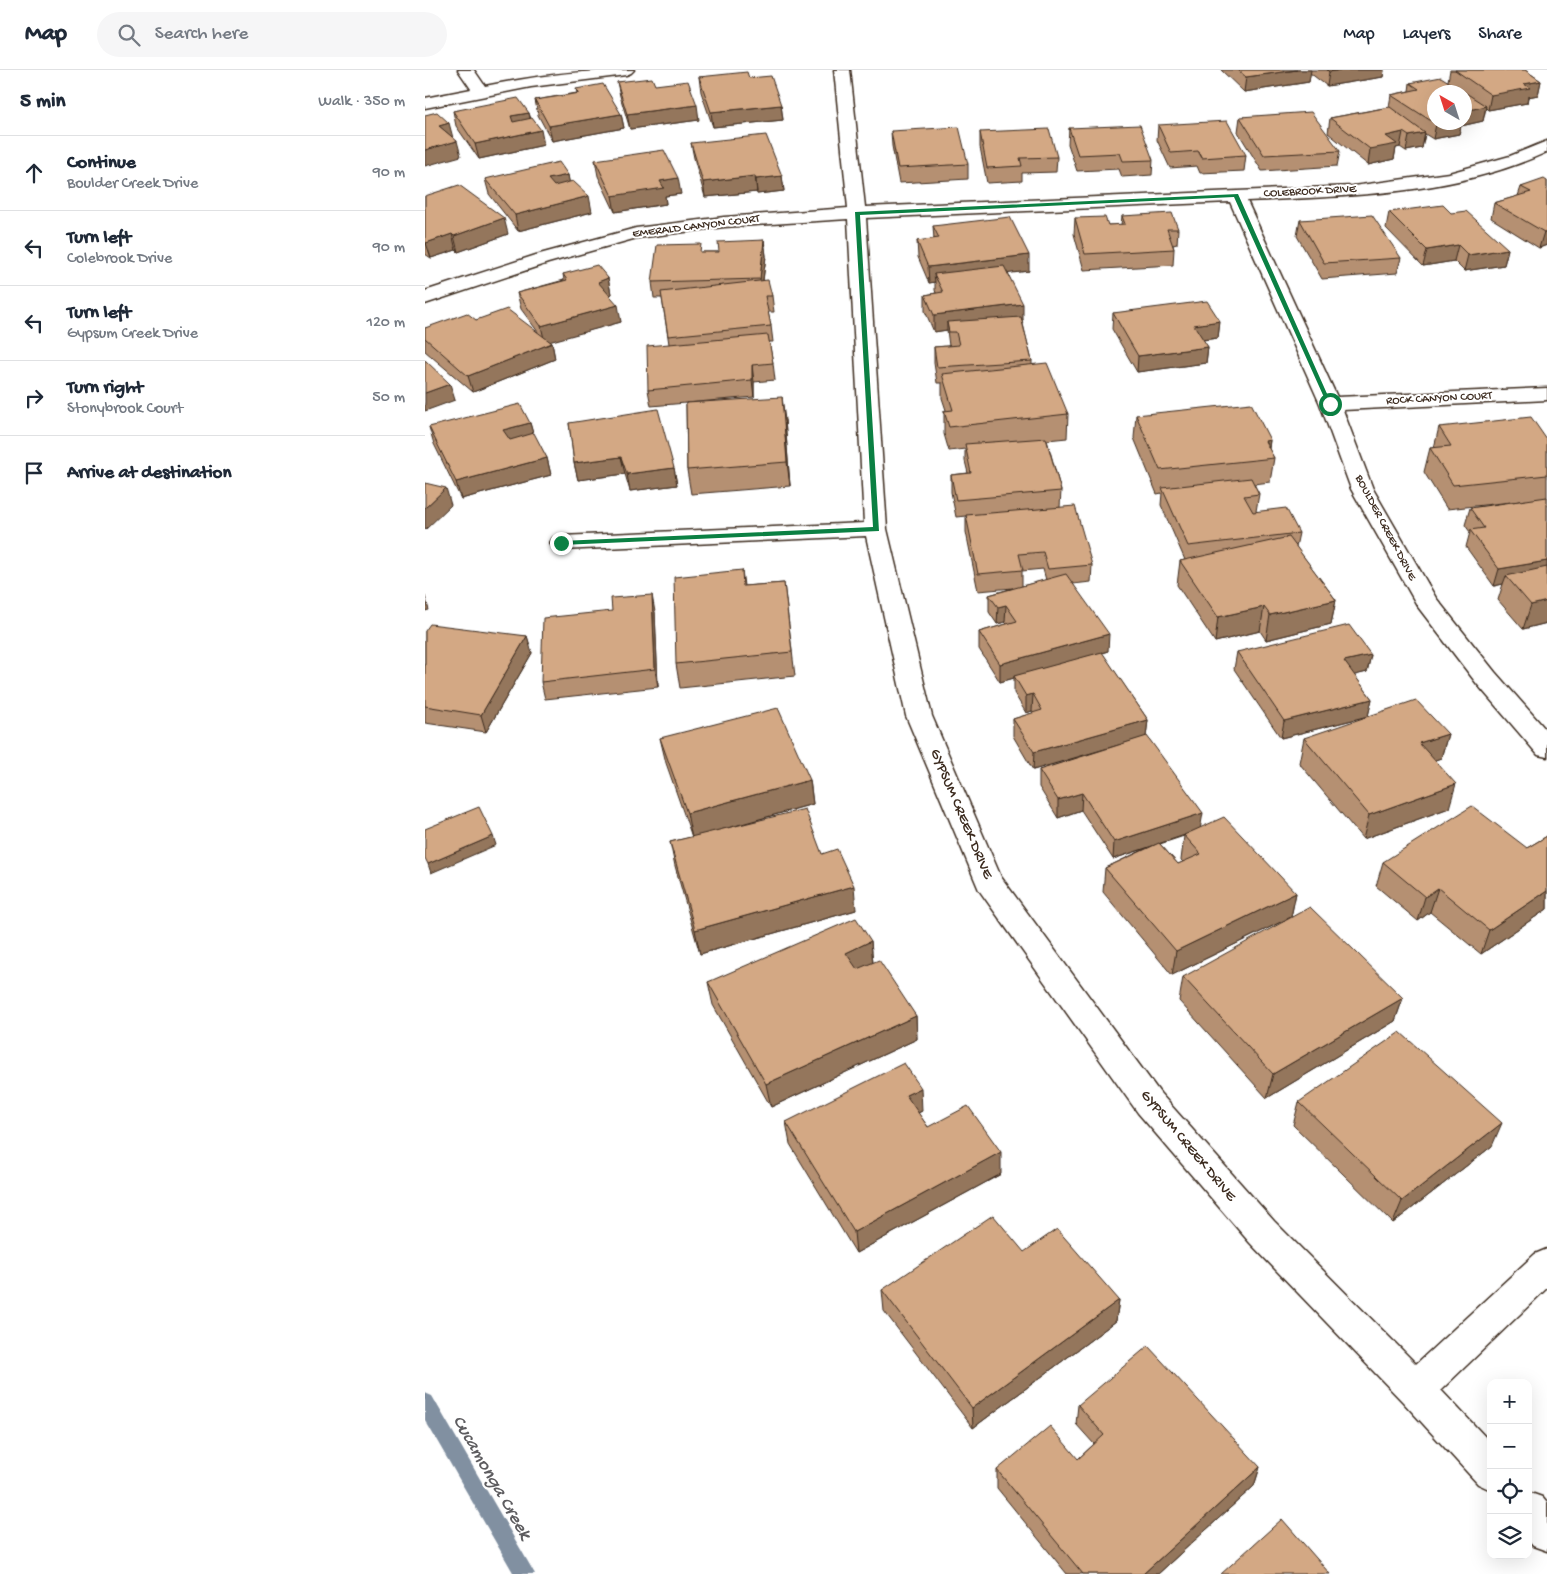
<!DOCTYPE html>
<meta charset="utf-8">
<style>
:root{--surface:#fff;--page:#f6f6f7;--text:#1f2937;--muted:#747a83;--line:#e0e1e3}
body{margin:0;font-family:"Gochi Hand",sans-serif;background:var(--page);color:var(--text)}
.controls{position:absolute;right:15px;bottom:15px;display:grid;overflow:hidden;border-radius:10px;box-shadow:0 5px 20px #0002}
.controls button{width:45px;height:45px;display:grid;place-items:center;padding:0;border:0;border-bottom:1px solid var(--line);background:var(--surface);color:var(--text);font:25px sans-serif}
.compass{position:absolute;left:1002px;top:15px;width:45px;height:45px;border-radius:50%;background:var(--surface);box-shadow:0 5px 20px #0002;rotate:321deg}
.stop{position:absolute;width:15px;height:15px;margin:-11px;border:4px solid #0b8043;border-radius:50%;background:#fff}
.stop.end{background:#0b8043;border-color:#fff;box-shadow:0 1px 5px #0008}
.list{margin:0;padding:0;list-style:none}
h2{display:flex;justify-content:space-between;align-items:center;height:65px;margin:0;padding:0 20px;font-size:21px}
h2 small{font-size:16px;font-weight:400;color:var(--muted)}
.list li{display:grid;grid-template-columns:32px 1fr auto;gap:15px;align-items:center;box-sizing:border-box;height:75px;padding:0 20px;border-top:1px solid var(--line)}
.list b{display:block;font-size:19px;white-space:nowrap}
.list p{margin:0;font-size:16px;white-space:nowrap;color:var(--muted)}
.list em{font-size:16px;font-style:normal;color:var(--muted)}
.icon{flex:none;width:28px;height:28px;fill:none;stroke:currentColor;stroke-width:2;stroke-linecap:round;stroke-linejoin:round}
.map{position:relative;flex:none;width:1122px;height:1504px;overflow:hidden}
header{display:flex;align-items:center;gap:30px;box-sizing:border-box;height:70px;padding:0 25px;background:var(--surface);border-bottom:1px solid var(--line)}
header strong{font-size:24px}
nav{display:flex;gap:28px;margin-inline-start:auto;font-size:18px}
.search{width:350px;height:45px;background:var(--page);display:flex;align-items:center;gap:12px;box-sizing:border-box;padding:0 18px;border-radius:28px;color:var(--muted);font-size:19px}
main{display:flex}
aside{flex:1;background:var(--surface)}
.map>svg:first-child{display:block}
</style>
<header>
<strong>Map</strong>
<div class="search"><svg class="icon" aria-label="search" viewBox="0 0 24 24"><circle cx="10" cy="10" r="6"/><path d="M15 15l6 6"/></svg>Search here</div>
<nav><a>Map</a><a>Layers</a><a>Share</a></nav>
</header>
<main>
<aside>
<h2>5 min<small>Walk · 350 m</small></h2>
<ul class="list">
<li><svg class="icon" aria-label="ahead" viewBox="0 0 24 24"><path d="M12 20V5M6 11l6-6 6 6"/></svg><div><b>Continue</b><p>Boulder Creek Drive</p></div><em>90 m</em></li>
<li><svg class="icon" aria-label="left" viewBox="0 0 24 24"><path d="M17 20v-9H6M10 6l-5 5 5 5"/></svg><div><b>Turn left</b><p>Colebrook Drive</p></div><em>90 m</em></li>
<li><svg class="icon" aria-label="left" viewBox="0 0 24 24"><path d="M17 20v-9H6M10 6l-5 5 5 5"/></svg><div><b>Turn left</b><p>Gypsum Creek Drive</p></div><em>120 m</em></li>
<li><svg class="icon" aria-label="right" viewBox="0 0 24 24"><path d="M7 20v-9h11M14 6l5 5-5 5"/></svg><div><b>Turn right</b><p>Stonybrook Court</p></div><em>50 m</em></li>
<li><svg class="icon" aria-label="arrive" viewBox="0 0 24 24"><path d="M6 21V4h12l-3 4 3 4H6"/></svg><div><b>Arrive at destination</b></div></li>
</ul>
</aside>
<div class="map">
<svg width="1122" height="1504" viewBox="0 0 1122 1504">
<rect width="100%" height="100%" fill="#fff"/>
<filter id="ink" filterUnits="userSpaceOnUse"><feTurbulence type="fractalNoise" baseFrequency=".02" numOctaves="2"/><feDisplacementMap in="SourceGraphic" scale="10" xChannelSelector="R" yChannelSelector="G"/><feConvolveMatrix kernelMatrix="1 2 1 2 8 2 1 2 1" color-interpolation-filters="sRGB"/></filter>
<g filter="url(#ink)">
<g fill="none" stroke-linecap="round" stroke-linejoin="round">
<path fill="#8190a1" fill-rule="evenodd" d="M0,1323L7,1326L110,1504H89L0,1350Z"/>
<defs>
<path id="minor" d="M33,0H49L60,16C110,6 157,0 209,0L206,3L201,5L106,17L0,38V28L46,19Z
M409,0H425L440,137L928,116L1024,103L1085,86L1122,71V82C1029,125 923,126 822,131L912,327L1122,318V330L918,340L948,419L1011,528L1070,602L1122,661V687L1113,685L1052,614L993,537L926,419L895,334L805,132L441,148L462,459L507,646L576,807L735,1023L849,1151L991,1294L1110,1184L1122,1179V1218L1016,1320L1066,1373V1420L1053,1414L978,1332L825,1173L713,1043L554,820L481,646L441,466L136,480L128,478L125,473L128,468L136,466L439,453L423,149L299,157L212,168L123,193L0,234V221L111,185L211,158L299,147L423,138Z
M1103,1422L1117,1427L1122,1433V1481L1108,1476L1103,1470Z"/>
</defs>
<use href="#minor" stroke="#3b2a1e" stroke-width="3"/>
<use href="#minor" fill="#fff" fill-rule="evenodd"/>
</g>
<path fill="#b59072" stroke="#3b2a1e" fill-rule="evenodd" d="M796,0H959L958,7L902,16L885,3L884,12L819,22Z
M1025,0H1100L1116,11L1113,25L1103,27L1102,33L1063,40L1061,38L1058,51L1036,56L1034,64L1008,69L1000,64L997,78L981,81L975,77L971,78L969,89L943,95L903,63L905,48L964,37L966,25L984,21L985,13L1023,11Z
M274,7L324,8L356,35L358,50L288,57L276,22Z
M192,12L230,15L274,50L205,59L195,26Z
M151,19L196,44L199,58L127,71L113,45L110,30L152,23Z
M28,41L104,43L106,49L119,75L54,89L31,56Z
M815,47L915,81L912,96L837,101L813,62Z
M733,55L821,85L819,101L775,103L772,96L745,98L732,70Z
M644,58L728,90L727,105L697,107L694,99L652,101L643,74Z
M466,61L543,94V109L474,113L467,76Z
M555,62L632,87L631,102L597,103V111L562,113L555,77Z
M266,73L357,106L359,121L332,124V122L280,127L269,88Z
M170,90L256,124L240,126L241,134L190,142L173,106Z
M143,105L144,112L167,142L93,161L64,124L60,109Z
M1122,111V175L1114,178L1066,148L1069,133L1093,126L1096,117Z
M0,126L83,164L33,182L31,180L6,188L0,184Z
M964,142L1026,143L1083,179L1079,195L1039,201L1029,191L998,196L961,158Z
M697,146L753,159L752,174L748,175L749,179L748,195L659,200L649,164L650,148L683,155H696Z
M875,150L976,188L972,203L897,209L872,166Z
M508,156L604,201L583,203L598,250H597L607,291V294L643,344L642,368L622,370L636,421L635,437L667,495L666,512L648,514L683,581L677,583L723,650L721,666L775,758L871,823L866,847L747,905L678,822L680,798L722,778L688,789L656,740L633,748L614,717V700L690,676L608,700L588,666V649L608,643L607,641L601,643L589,623V608L575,612L554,579V562L582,554L580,552L572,554L564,542V525L588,518L553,521L541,462V446L531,447L526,422V405L543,403L540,391V379L524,381L519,364V341L521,340L517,328V313H512L509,293V277L524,276L522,260L509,262L500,241V225L511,223L510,220V212L504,213L493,187L492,171L509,169ZM618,499L621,510L597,516V501ZM759,766L756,790L758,792L753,794L735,774Z
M339,170L341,186L338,211L347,226L349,242H343L346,256L348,272H344L348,293L350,310L329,312V327L261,333L360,350L365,416L266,424L262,400L261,333L226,336L223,320L244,274L237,228H229L227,212L277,182H294Z
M138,204L183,208L186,224L184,225L196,252L124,271L127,273L130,289L48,322L0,281V258L51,250L113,262L96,239L92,223L139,210Z
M688,243L795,251L793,268L778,270L783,277L781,293L712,302L687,259Z
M711,345L845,370L844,379L849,388L845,412L829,414L834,424L831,441L874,463L871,477L911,530L906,554L841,570L835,561L790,572L752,515L755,491L760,490L736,435L737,423L732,424L709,368Z
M105,353L108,364L122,388L126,405L36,429L9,374L4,357Z
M144,353L249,398L252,415L205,421L200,404L153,410L149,393Z
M1014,357L1122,370V553L1098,559L1073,530L1078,514L1069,516L1041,477L1045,462L1040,455L1045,438L1096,431L1022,439L999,402L1005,378H1009Z
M317,500L319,516L359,513L370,606L255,618L251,594Z
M187,541L230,542L233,617L120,629L116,612Z
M0,561L102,566L107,583L61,662L0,653Z
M812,582L946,585L942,602L929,605L947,629L943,646L856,668L809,599Z
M1023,664L1016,688L1010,690L1024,738L938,769L874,693L879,668Z
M235,668L385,710L388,734L303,758L397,784L431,840L275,884L250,796L245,772L267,767L241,693Z
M1122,766V839L1056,884L1005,842L993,851L951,816L958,792L1102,778Z
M446,871L448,893L491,946L492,969L346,1037L288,935L283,912Z
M758,907L978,928L970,951L842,1028L754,931Z
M874,1032L1067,1076L968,1153L868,1055Z
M497,1041L493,1043L503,1057L576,1104L431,1183L365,1074L361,1052Z
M599,1182L694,1230L691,1251L548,1358L459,1241L457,1220Z
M653,1335L835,1397L829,1416L733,1504H642L572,1418V1400L653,1389L669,1374L651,1354Z"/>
<path fill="#94765c" stroke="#3b2a1e" d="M872,0H886L884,12L819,22L821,7Z
M915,0H959L958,7L902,16L904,2Z
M1116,11L1113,25L1103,27L1102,33L1063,40L1066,25L1099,14Z
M272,35L274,50L205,59L202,44Z
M356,35L358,50L288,57L286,42Z
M1061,36L1058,51L1036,56L1034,64L1008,69L1011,54L1021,52H1040V41Z
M104,43L107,57L89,61L86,46Z
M196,44L199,58L127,71L124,56Z
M24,53L28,68L14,56Z
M116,60L119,75L54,89L50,74Z
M978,62L975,77L971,78L969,89L943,95L945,79L961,66Z
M1000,63L997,78L981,81L984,66Z
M32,71L36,86L0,96V80Z
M143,105L146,120L126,124L123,109Z
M330,106L332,122L280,127L278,112Z
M357,106L359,121L332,124L331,109Z
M253,108L256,124L240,126L241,134L190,142L187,126L235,111Z
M164,126L167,142L93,161L90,145Z
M79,148L83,164L33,182L29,166Z
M1122,161V175L1114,178L1119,162Z
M27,164L31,180L6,188L1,173Z
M339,170L341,186L336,225L335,209Z
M1033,175L1029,191L998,196L1002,180Z
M1083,179L1079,195L1039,201L1043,185Z
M604,185V201L513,212L509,204L510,212L504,213L503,197Z
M183,208L186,224L176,228L173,212Z
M598,234V250L524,260L522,252V260L509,262V245Z
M193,235L196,252L120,273L116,256Z
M795,251L793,268L767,271L769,255Z
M127,273L130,289L48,322L43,306Z
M783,277L781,293L712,302L713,286Z
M327,295L329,312V327L327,310Z
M25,314L30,330L0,341V323Z
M357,327L360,350L365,416L362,392Z
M105,353L110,370L82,377L78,360Z
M845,370L842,389L840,371Z
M196,387L200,404L153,410L149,393Z
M122,388L126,405L36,429L31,412Z
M249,398L252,415L205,421L202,404Z
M21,418L26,435L0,460V438Z
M1122,491V507L1081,506L1078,514L1069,516L1074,499Z
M227,525L230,542L233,617L230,599Z
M0,526L4,540L0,541Z
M911,530L906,554L841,570L845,545Z
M1122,531V553L1098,559L1106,535Z
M581,535L580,552L572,554L573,537Z
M839,537L835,561L790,572L793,547Z
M684,564L683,581L590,607L589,606V608L575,612V594Z
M102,566L107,583L61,662L56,645Z
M946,585L942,602L915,609L919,591Z
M608,624L607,641L601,643V626Z
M947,629L943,646L856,668L859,651Z
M723,650L721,667L608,700L609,682Z
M1023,664L1016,688L987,698L994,673Z
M385,710L388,734L267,768L262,743Z
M1031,714L1024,738L938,769L944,745Z
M657,723L656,740L633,748V730Z
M778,743L775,760L688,789L689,772Z
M68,766L71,775L6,803L3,794Z
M429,816L431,840L275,884L270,860Z
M1013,818L1005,842L993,851L1000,827Z
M1122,821V839L1056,884L1064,860Z
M871,823L866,847L747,905L751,881Z
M446,871L448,895L423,906L421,883Z
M978,928L970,951L842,1028L848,1004Z
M491,946L492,969L346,1037L341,1014Z
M496,1018L497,1041L482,1048L481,1025Z
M1077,1053L1067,1076L968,1153L977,1131Z
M576,1082V1104L431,1183L429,1162Z
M694,1230L691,1251L548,1358L547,1338Z
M835,1397L829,1416L733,1504H718Z"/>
<path fill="#d3a884" stroke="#3b2a1e" d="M813,0H872L821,7Z
M902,0H915L904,2Z
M1030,0H1100L1116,11L1099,14L1105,18L1066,25Z
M322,2L324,8L346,6L356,35L286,42L274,7Z
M1016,7L1061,36L1040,41V22H1010V52H1021L1011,54L966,25L994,19L985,13Z
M227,8L230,15L263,11L272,35L202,44L192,12Z
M178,14L196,44L124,56L110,30L155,23L151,19Z
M93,28L104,43L86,46L88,52L107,48L116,60L50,74L28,41Z
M965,37L1000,63L984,66L978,62L961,66L972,74L945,79L905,48Z
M12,42L24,53L14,56L32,71L0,80V45Z
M886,42L915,81L839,85L815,47Z
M802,51L821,85L777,88L773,81L746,83L733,55Z
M715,55L728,90L698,91L695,83L653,85L644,58Z
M534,57L543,94L473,98L466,61Z
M624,59L632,87L595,88L597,96L562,98L555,62Z
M341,65L357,106L331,109L330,106L278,112L266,73Z
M239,80L253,108L235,111L239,118L187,126L170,90Z
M134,92L143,105L123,109L129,116L148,111L164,126L90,145L60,109Z
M1119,109L1122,111V161L1119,162L1069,133L1106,122L1096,117Z
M34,115L79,148L29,166L27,164L1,173L0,172V126Z
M1018,135L1026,143L1041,141L1083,179L1043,185L1033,175L1002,180L964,142Z
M747,143L753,159H742L749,179L660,184L650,148L680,147L683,155L700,154L697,146Z
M947,145L976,188L899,193L875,150Z
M585,147L604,185L503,197L492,171L514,168L508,156Z
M339,170L335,209L227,212L232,175L276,174L275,182H294L293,172Z
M172,195L183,208L173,212L193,235L116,256L92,223L142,210L138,204Z
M579,196L598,234L509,245L500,225L518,222L509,204Z
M343,210L347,226H340L346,256L243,266L236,222Z
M782,231L795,251L769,255L783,277L713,286L688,243Z
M82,239L127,273L43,306L0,268V258L42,243L51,250Z
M596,247L607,291L512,297L509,277L534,275L531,262H524L522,252Z
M343,265L348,293L327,295V310L223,320L222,276Z
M0,290L25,314L0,323Z
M622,293L643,344L524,357L519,341L528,340L517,304Z
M357,327L362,392L262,400L261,333Z
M826,333L845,370L840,371L849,388L735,400L711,345Z
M95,334L105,353L78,360L85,370L109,363L122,388L31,412L4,357Z
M233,339L249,398L202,404L196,387L149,393L144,353Z
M1106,347L1122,370V405L1028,415L1005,378L1026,376L1014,357Z
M621,368L636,421L531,430L526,405L546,403L540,374Z
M826,408L834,424L819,426L828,442L861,438L874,463L763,476L737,418Z
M0,413L21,418L0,438Z
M1122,427V491L1074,499L1045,460L1059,458L1045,438Z
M650,436L667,495L623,499L618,482L594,484L598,500L553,504L541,445Z
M864,467L911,530L845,545L839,537L793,547L755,491Z
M1122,497V531L1106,535L1081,506Z
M317,500L318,516L359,513L367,582L251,594L249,507Z
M641,504L684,564L575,594L554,562L592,551L581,535L573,537L564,525Z
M227,525L230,599L116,612L118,548L187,541L186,528Z
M5,554L102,566L56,645L0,636V561Z
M924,555L946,585L919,591L947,629L859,651L812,582Z
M677,582L723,650L609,682L588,649L617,640L608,624L601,626L589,606Z
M991,630L1023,664L994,673L1031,714L944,745L879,668Z
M353,638L385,710L262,743L235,668Z
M722,666L778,743L689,772L657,723L633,730L614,700Z
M1047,736L1102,778L1122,766V821L1064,860L1013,818L1000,827L958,792Z
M54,737L68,766L3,794L0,788V759Z
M380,739L397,784L412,779L429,816L270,860L245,772Z
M799,747L871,823L751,881L680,798L734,773L753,794L776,784L759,765Z
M885,837L978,928L848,1004L758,907Z
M431,848L446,871L421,883L432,899L454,890L491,946L341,1014L283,912Z
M975,962L1077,1053L977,1131L874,1032Z
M479,993L496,1018L481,1025L503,1057L543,1036L576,1082L429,1162L361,1052Z
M568,1145L599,1182L632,1159L694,1230L547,1338L457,1220Z
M723,1276L835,1397L718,1504H658L572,1400L625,1356L653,1389L679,1365L653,1335Z
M857,1449L905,1504H796Z"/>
</g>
<path fill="#0b8043" d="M813,124L907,335L902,334L809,127L435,145L454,461L136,475L132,473L136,471L448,457L430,142Z"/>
<g text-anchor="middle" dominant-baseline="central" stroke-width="4" stroke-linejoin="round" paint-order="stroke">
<g font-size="12" fill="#3b2a1e" stroke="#fff">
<text transform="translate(885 122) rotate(-3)">COLEBROOK DRIVE</text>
<text transform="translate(271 157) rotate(-7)">EMERALD CANYON COURT</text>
<text transform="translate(1014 329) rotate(-3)">ROCK CANYON COURT</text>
<text transform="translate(960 458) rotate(62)">BOULDER CREEK DRIVE</text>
</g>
<g font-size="15" fill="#3b2a1e" stroke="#fff">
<text transform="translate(536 744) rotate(67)">GYPSUM CREEK DRIVE</text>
<text transform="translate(763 1076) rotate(50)">GYPSUM CREEK DRIVE</text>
</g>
<g font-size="19" font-style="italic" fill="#5e5d60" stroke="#fff">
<text transform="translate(66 1408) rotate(60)">Cucamonga Creek</text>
</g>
</g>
</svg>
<div class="controls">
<button>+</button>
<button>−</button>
<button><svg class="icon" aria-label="locate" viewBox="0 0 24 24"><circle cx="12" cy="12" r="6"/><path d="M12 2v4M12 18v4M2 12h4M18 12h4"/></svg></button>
<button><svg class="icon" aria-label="layers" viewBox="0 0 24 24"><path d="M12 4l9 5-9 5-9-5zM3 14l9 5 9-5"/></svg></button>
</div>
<svg class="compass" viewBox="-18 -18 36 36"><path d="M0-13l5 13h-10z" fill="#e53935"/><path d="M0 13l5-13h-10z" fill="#747a83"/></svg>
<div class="stop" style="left:905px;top:334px"></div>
<div class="stop end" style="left:136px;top:473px"></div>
</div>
</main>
